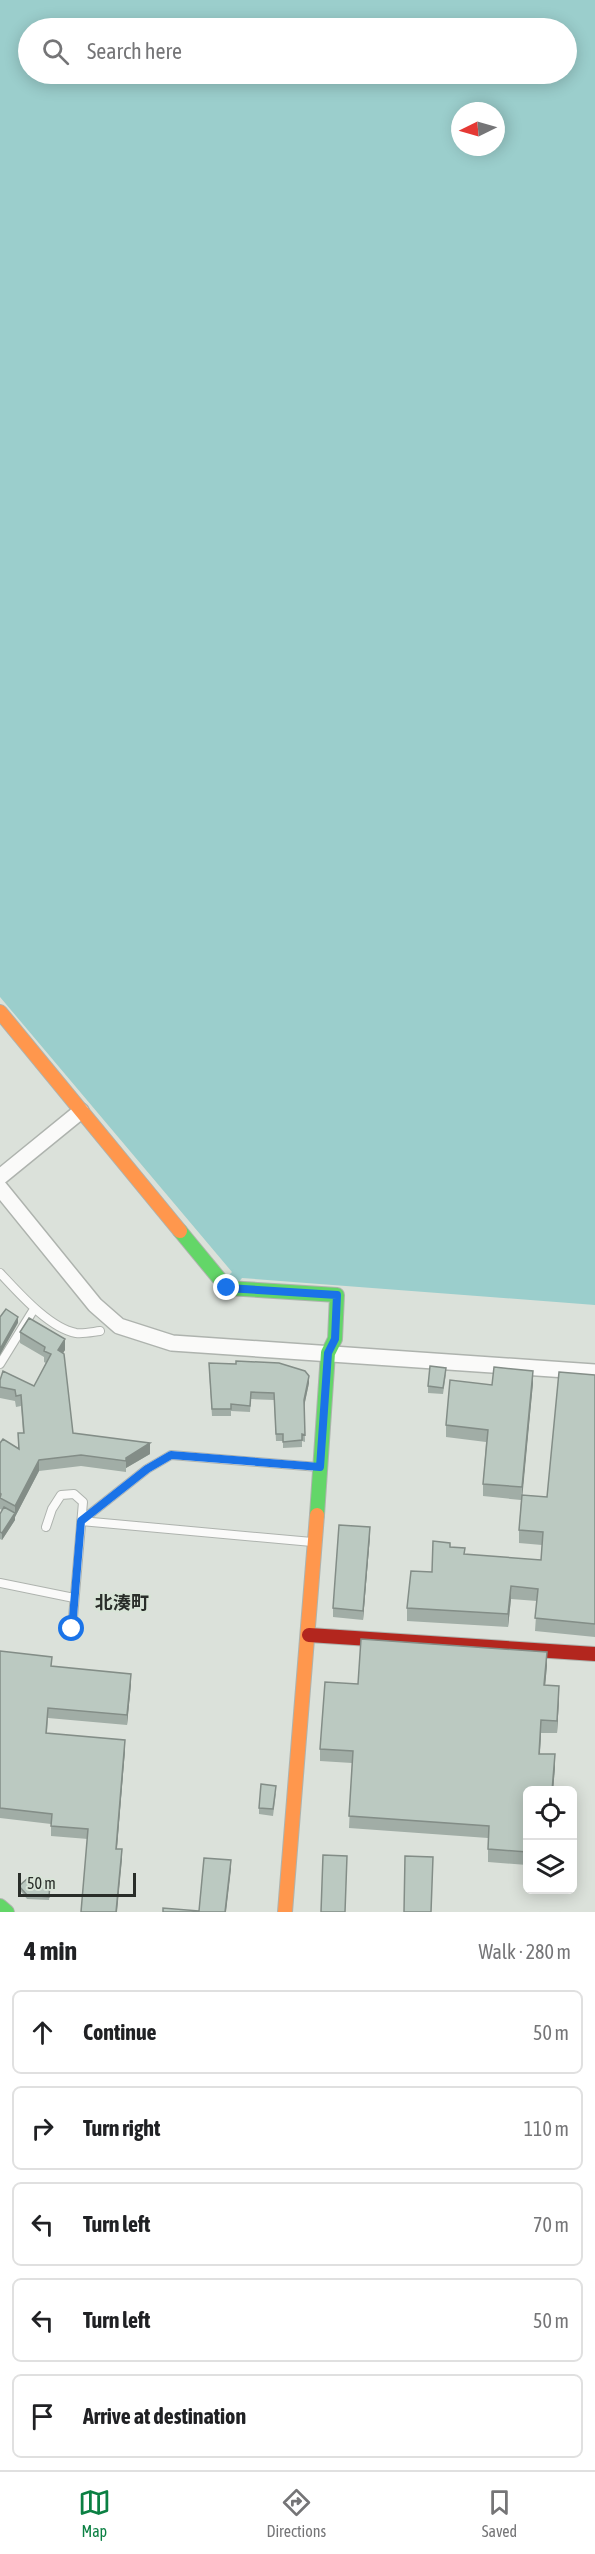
<!DOCTYPE html>
<meta charset="utf-8">
<style>
:root{--surface:#fff;--page:#f2f2f2;--text:#202124;--muted:#757577;--line:#e0e0e0;--accent:#0b8043}
body{margin:0;font-family:"Asap Condensed","Noto Sans JP",sans-serif;background:var(--page);color:var(--text)}
.controls{position:absolute;right:18px;bottom:18px;display:grid;overflow:hidden;border-radius:9px;box-shadow:0 3px 15px #0003}
.controls button{width:54px;height:54px;display:grid;place-items:center;padding:0;border:0;border-bottom:2px solid var(--line);background:var(--surface);color:var(--text);font:30px sans-serif}
.compass{position:absolute;left:451px;top:102px;width:54px;height:54px;border-radius:50%;background:var(--surface);box-shadow:0 3px 15px #0003;rotate:265deg}
.scale{position:absolute;left:18px;bottom:15px;width:118px;box-sizing:border-box;padding-left:6px;border:3px solid #292d29;border-top:0;font-size:16px;line-height:21px;white-space:nowrap;color:#292d29;-webkit-text-stroke:4px #d8e4d7;paint-order:stroke}
.stop{position:absolute;width:18px;height:18px;margin:-14px;border:4px solid #1a73e8;border-radius:50%;background:#fff}
.stop.end{background:#1a73e8;border-color:#fff;box-shadow:0 2px 6px #0008}
.list{margin:0;padding:0;list-style:none}
h2{display:flex;justify-content:space-between;align-items:center;height:78px;margin:0;padding:0 24px;font-size:26px}
h2 small{font-size:20px;font-weight:400;color:var(--muted)}
.list li{display:grid;grid-template-columns:39px 1fr auto;gap:18px;align-items:center;box-sizing:border-box;height:84px;margin:0 12px 12px;padding:0 12px;border:2px solid var(--line);border-radius:9px}
.list b{display:block;font-size:22px;white-space:nowrap}
.list em{font-size:20px;font-style:normal;color:var(--muted)}
.icon{flex:none;width:33px;height:33px;fill:none;stroke:currentColor;stroke-width:2;stroke-linecap:round;stroke-linejoin:round}
.map{position:relative;flex:none;width:595px;height:1912px;overflow:hidden}
.search{position:absolute;background:var(--surface);box-shadow:0 3px 15px #0003;left:18px;right:18px;top:18px;height:66px;display:flex;align-items:center;gap:15px;box-sizing:border-box;padding:0 21px;border-radius:33px;color:var(--muted);font-size:22px}
.sheet{height:558px;background:var(--surface)}
nav{display:flex;justify-content:space-around;align-items:center;box-sizing:border-box;height:84px;border-top:2px solid var(--line);background:var(--surface);font-size:16px;color:var(--muted)}
nav a{display:grid;justify-items:center;gap:3px}
nav .on{color:var(--accent)}
.map>svg:first-child{display:block}
</style>
<div class="map">
<svg width="595" height="1912" viewBox="0 0 595 1912">
<rect width="100%" height="100%" fill="#dbe1da"/>
<path fill="#9bcecc" fill-rule="evenodd" d="M0,0H595V1305L242,1278L237,1284L229,1275L232,1272L0,997ZM28,28H566V74H28ZM460,111H496V147H460Z"/>
<g fill="none" stroke-linecap="round" stroke-linejoin="round">
<defs>
<path id="lane" d="M0,1273C18,1292 49,1328 76,1333C83,1334 92,1332 100,1331
M0,1364L34,1309
M81,1521L147,1469L171,1455L318,1467
M81,1521L312,1542
M46,1527L52,1509L61,1495L74,1494L83,1502L72,1629
M0,1583L74,1598"/>
<path id="street" d="M0,1177L81,1111
M0,1188L95,1305L119,1326L172,1343L595,1372"/>
<path id="fast" d="M180,1231L227,1288L337,1295L335,1339L328,1353L317,1515
M0,1906L7,1912"/>
<path id="slow" d="M0,1012L180,1231
M285,1912L317,1515"/>
<path id="jam" d="M309,1635L595,1654"/>
</defs>
<use href="#lane" stroke="#aeb3ae" stroke-width="10"/>
<use href="#street" stroke="#aeb3ae" stroke-width="18"/>
<use href="#fast" stroke="#aeb3ae" stroke-width="16"/>
<use href="#slow" stroke="#aeb3ae" stroke-width="16"/>
<use href="#jam" stroke="#aeb3ae" stroke-width="16"/>
<use href="#lane" stroke="#fafaf9" stroke-width="8"/>
<use href="#street" stroke="#fafaf9" stroke-width="15"/>
<use href="#fast" stroke="#63d668" stroke-width="14"/>
<use href="#slow" stroke="#ff974d" stroke-width="14"/>
<use href="#jam" stroke="#b3261e" stroke-width="14"/>
</g>
<path fill="#a1ada6" d="M20,1332L65,1350L63,1353L73,1433L150,1454L126,1468V1472L81,1466L39,1471L15,1517V1520L2,1540L0,1539V1514L2,1510L0,1509V1443L18,1449V1433H23L21,1406L16,1407L15,1401L0,1398V1380L34,1386L46,1363L44,1362V1357L20,1343Z
M209,1370L309,1383L304,1406L305,1442L302,1441V1447L283,1448V1441H276L274,1400L251,1399L250,1412L231,1411V1416H212Z
M446,1374L443,1394L428,1393V1386Z
M595,1375V1637L535,1631L537,1601L511,1599L508,1627L407,1621V1608L450,1547L465,1555L541,1560L542,1545L519,1543V1530L521,1500L483,1496V1484L486,1442L446,1437V1425L492,1385L533,1383L522,1495L547,1497Z
M370,1536L363,1620L333,1617V1608Z
M0,1651L52,1666L131,1684L127,1725L48,1718L47,1733L125,1750L117,1849L122,1859L88,1839L51,1836V1824L0,1818Z
M547,1665L545,1686L559,1699L557,1733H541L540,1754L555,1767L553,1791H528L527,1865L488,1862V1838L349,1828L352,1763L320,1761V1749Z
M276,1793L273,1816L259,1814V1808Z
M32,1882L50,1883L49,1900L27,1899L19,1889V1886Z"/>
<path fill="#838d87" d="M18,1317V1323L0,1355V1349Z
M65,1339V1350L58,1361V1350Z
M533,1371V1383L522,1500V1487Z
M309,1376V1383L304,1407V1400Z
M150,1443V1454L126,1468V1472V1458Z
M39,1460V1471L15,1517V1506Z
M15,1513V1520L2,1540V1533Z
M370,1527V1536L363,1620V1611Z
M511,1586V1599L508,1627V1614Z
M547,1652V1665L544,1698V1685Z
M131,1674V1684L127,1725V1715Z
M559,1686V1699L557,1733V1721Z
M541,1720V1733L539,1766V1754Z
M125,1740V1750L116,1859V1849Z
M555,1754V1767L553,1791H552Z
M122,1849V1859L117,1912H116Z
M231,1860V1869L226,1912H225Z"/>
<path fill="#bbc9c1" stroke="#838d87" stroke-width="1.5" d="M6,1309L18,1317L0,1349V1317Z
M29,1318L65,1339L58,1350L64,1354L73,1433L150,1443L126,1458V1461L81,1455L39,1460L15,1506L0,1498L1,1494L0,1493V1443L3,1439L19,1449L18,1433H24L21,1395L16,1396L15,1390L0,1387V1380L3,1371L34,1386L51,1354L44,1351L45,1347L20,1332Z
M236,1361L279,1363L305,1371L309,1376L304,1400L305,1435L302,1434V1440L283,1442V1434H276L274,1393L251,1392L250,1406L231,1404V1409H212L209,1363L236,1364Z
M430,1366L446,1368L443,1388L428,1386Z
M494,1367L533,1371L522,1487L483,1484L488,1430L446,1425L450,1380L492,1385Z
M559,1372L595,1375V1624L535,1618L538,1589L511,1586L508,1614L407,1608L411,1571L432,1572L433,1541L450,1543V1547L465,1548L464,1554L541,1560L543,1532L519,1530L522,1495L547,1497Z
M4,1507L15,1513L2,1533L0,1532V1514Z
M339,1525L370,1527L363,1611L333,1608Z
M361,1639L547,1652L544,1685L559,1686L557,1721L541,1720L539,1754H555L552,1791H528L527,1852L488,1849L489,1826L349,1816L353,1751L320,1749L325,1682L358,1684Z
M0,1651L52,1657L51,1666L131,1674L127,1715L48,1708L46,1733L125,1740L116,1849H122L116,1912H81L88,1829L51,1826L52,1814L0,1808Z
M261,1784L276,1786L273,1809L259,1808Z
M323,1855L347,1856L345,1912H321Z
M405,1856L433,1857L431,1912H404Z
M204,1858L231,1860L225,1912H163V1908L199,1911Z
M28,1878L32,1882L50,1883L49,1897L27,1895L19,1886Z"/>
<g fill="none" stroke-linecap="round" stroke-linejoin="round">
<path stroke="#1a73e8" stroke-width="8" d="M72,1629L81,1521L147,1469L171,1455L320,1467L328,1353L335,1339L337,1295L227,1288"/>
</g>
<g text-anchor="middle" dominant-baseline="central" stroke-width="4.5" stroke-linejoin="round" paint-order="stroke">
<g font-size="18" font-weight="bold" fill="#292d29" stroke="#d8e4d7">
<text x="122" y="1602">北湊町</text>
</g>
</g>
</svg>
<div class="controls">
<button><svg class="icon" aria-label="locate" viewBox="0 0 24 24"><circle cx="12" cy="12" r="6"/><path d="M12 2v4M12 18v4M2 12h4M18 12h4"/></svg></button>
<button><svg class="icon" aria-label="layers" viewBox="0 0 24 24"><path d="M12 4l9 5-9 5-9-5zM3 14l9 5 9-5"/></svg></button>
</div>
<svg class="compass" viewBox="-18 -18 36 36"><path d="M0-13l5 13h-10z" fill="#e53935"/><path d="M0 13l5-13h-10z" fill="#757577"/></svg>
<div class="scale">50 m</div>
<div class="stop" style="left:72px;top:1629px"></div>
<div class="stop end" style="left:227px;top:1288px"></div>
<div class="search"><svg class="icon" aria-label="search" viewBox="0 0 24 24"><circle cx="10" cy="10" r="6"/><path d="M15 15l6 6"/></svg>Search here</div>
</div>
<section class="sheet">
<h2>4 min<small>Walk · 280 m</small></h2>
<ul class="list">
<li><svg class="icon" aria-label="ahead" viewBox="0 0 24 24"><path d="M12 20V5M6 11l6-6 6 6"/></svg><div><b>Continue</b></div><em>50 m</em></li>
<li><svg class="icon" aria-label="right" viewBox="0 0 24 24"><path d="M7 20v-9h11M14 6l5 5-5 5"/></svg><div><b>Turn right</b></div><em>110 m</em></li>
<li><svg class="icon" aria-label="left" viewBox="0 0 24 24"><path d="M17 20v-9H6M10 6l-5 5 5 5"/></svg><div><b>Turn left</b></div><em>70 m</em></li>
<li><svg class="icon" aria-label="left" viewBox="0 0 24 24"><path d="M17 20v-9H6M10 6l-5 5 5 5"/></svg><div><b>Turn left</b></div><em>50 m</em></li>
<li><svg class="icon" aria-label="arrive" viewBox="0 0 24 24"><path d="M6 21V4h12l-3 4 3 4H6"/></svg><div><b>Arrive at destination</b></div></li>
</ul>
</section>
<nav>
<a class="on"><svg class="icon" aria-label="map" viewBox="0 0 24 24"><path d="M3 6l6-2 6 2 6-2v14l-6 2-6-2-6 2zM9 4v14M15 6v14"/></svg>Map</a>
<a><svg class="icon" aria-label="directions" viewBox="0 0 24 24"><path d="M12 3l9 9-9 9-9-9zM9 14v-3h6M13 9l2 2-2 2"/></svg>Directions</a>
<a><svg class="icon" aria-label="saved" viewBox="0 0 24 24"><path d="M7 4h10v16l-5-4-5 4z"/></svg>Saved</a>
</nav>
